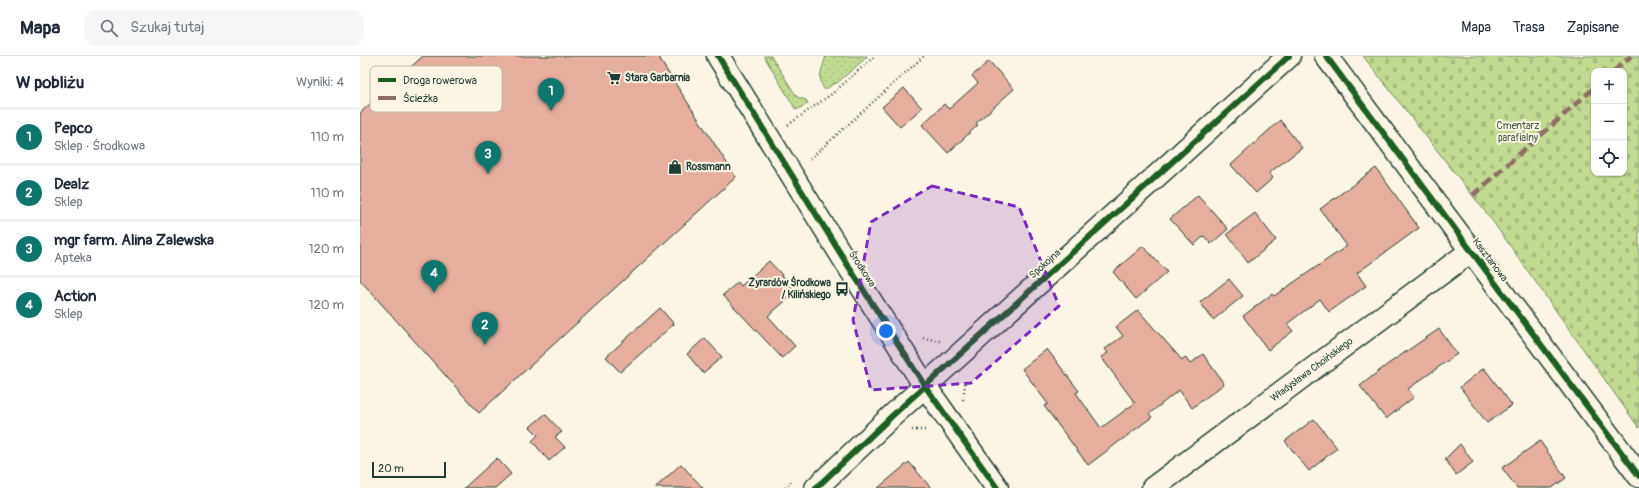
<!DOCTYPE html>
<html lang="pl">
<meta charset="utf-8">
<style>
:root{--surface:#fff;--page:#f6f6f7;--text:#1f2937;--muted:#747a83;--line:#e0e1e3;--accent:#0f766e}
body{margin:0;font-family:Pangolin,sans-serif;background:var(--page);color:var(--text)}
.controls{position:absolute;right:12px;top:12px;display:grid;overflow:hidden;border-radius:8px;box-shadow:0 1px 3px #0004}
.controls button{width:36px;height:36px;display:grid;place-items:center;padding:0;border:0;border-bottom:1px solid var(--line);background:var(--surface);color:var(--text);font:20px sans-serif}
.scale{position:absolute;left:12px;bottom:10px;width:74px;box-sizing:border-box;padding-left:4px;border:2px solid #1f3d34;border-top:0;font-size:11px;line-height:14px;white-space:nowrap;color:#1f3d34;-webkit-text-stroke:3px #fcf5e5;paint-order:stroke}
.you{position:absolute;left:526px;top:275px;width:14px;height:14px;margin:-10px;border:3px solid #fff;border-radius:50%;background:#1a73e8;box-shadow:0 0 0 6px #1a73e833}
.badge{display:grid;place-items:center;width:26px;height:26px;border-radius:50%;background:var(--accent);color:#fff;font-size:13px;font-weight:700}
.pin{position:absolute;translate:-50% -33px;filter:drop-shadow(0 1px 2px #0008)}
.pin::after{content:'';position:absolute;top:21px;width:14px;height:12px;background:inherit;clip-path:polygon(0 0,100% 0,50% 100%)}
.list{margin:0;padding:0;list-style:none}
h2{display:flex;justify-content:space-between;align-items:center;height:52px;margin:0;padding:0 16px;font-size:17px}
h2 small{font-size:13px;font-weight:400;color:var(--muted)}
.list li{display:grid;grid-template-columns:26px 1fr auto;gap:12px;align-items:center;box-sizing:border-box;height:56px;padding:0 16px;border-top:1px solid var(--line)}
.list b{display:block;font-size:15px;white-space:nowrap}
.list p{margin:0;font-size:13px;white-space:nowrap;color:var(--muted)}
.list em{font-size:13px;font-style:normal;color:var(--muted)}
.icon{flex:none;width:22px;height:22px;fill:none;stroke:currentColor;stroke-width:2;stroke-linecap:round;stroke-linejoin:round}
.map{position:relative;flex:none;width:1279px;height:432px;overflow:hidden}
header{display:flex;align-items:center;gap:24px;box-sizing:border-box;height:56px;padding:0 20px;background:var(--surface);border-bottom:1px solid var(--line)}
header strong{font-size:19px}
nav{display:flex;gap:22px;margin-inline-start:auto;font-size:14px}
.search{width:280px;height:36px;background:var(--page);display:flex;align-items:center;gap:10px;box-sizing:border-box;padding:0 14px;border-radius:12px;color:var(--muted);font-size:15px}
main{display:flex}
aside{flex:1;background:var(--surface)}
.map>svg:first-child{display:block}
</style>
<header>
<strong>Mapa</strong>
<div class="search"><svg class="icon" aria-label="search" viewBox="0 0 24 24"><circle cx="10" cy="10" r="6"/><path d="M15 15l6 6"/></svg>Szukaj tutaj</div>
<nav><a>Mapa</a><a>Trasa</a><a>Zapisane</a></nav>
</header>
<main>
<aside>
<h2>W pobliżu<small>Wyniki: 4</small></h2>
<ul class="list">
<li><span class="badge">1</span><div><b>Pepco</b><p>Sklep · Środkowa</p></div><em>110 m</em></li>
<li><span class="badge">2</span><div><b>Dealz</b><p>Sklep</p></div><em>110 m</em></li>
<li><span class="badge">3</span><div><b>mgr farm. Alina Zalewska</b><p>Apteka</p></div><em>120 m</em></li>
<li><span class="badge">4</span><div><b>Action</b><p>Sklep</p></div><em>120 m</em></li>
</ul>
</aside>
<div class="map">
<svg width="1279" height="432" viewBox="0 0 1279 432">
<defs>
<pattern id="grass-dots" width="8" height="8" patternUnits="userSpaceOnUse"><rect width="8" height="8" fill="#c3db91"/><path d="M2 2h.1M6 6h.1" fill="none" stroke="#a7bd7e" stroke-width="1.8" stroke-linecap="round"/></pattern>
<pattern id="cemetery-stones" width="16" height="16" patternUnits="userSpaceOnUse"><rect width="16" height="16" fill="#c3db91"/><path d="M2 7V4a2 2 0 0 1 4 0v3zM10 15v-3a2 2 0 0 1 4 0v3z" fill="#a7bd7e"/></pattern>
</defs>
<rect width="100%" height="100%" fill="#fcf5e5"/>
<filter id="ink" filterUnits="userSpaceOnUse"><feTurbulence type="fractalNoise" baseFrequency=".025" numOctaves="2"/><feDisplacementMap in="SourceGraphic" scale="8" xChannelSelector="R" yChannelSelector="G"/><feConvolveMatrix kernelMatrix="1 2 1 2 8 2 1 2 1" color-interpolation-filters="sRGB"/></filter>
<g filter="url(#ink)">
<path fill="url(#grass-dots)" stroke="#718c62" d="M404,0H411L437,41L446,44L448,48L436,54Z
M466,0H507V1L477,27L473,28L465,34C456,22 462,14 466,0Z"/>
<path fill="url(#cemetery-stones)" stroke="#718c62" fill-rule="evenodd" d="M1003,0H1279V372L1131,163ZM1234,15H1264V117H1234Z"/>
<path fill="#e6ae9f" stroke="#1f3d34" d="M63,0H299L302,7L376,121L119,357L0,224V57Z
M629,5L654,33L616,67L618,69L588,97L562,69L584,48L589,53L618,27L612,20Z
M544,32L562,52L540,71L522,51Z
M920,64L942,92L909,117L913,122L896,137L871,109Z
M1016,112L1059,172L997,217L1006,230L969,256L960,243L927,268L933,275L908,294L883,260L912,238L914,240L987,190L960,153Z
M838,139L868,173L851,188L844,180L834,189L810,163Z
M895,157L916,184L888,207L867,178Z
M783,190L807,216L776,243L753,216Z
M409,205L437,235L408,260L435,290L422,302L363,239L378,226L381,230Z
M869,223L883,240L853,264L840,246Z
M300,252L314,268L260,316L246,301Z
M778,254L822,304L825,301L830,308L843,298L864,328L832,352L819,334L789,358L792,361L728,409L684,350L688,348L662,313L687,293L719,335L716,337L741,372L775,347L741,301L748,297L745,293L763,280L756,271Z
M1079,273L1097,298L1048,333L1054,341L1026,363L1000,330L1028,308Z
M345,282L362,301L343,317L327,298Z
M1124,312L1152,349L1127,367L1100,331Z
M185,358L202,376L195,381L205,391L189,405L172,385L178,379L170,371Z
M954,363L977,392L949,415L925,385Z
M1180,385L1206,422L1192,432H1157L1142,412Z
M1100,388L1113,406L1096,419L1085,403Z
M137,402L151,418L135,432H104Z
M549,406L571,432H518Z
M321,408L343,432H295Z"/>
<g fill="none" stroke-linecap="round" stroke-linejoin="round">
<defs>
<g id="minor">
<path d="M358,0L487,208L565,330L637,432"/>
<path d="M966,0L1279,420"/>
<path d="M456,432L533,359L929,0"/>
<path id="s1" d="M793,432L1111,195"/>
</g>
</defs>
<use href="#minor" stroke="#1f3d34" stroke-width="25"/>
<path stroke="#1f3d34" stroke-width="2.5" stroke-dasharray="1 3" stroke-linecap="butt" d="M428,69L473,37L515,0
M450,103L564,0
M563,282L580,285
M603,344L605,327
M552,374H567
M425,432L433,424"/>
<use href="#minor" stroke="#fcf5e5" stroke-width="22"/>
<path stroke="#8d6e63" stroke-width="5" stroke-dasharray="10 5" stroke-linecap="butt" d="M1254,15L1271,0
M1113,139L1234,32"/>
<defs>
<path id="cycleway" d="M358,0L487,208L565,330L637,432
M966,0L1279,420
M456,432L533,359L929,0"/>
</defs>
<use href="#cycleway" stroke="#fcf5e5" stroke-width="8"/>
<use href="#cycleway" stroke="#1b5e20" stroke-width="6"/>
</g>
</g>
<path fill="#7b2cbf" fill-opacity="0.2" stroke="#7b2cbf" stroke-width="3" stroke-dasharray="8 5" stroke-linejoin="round" d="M572,130L659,151L699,250L611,327L511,334L493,264L511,166Z"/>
<defs>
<symbol id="supermarket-bare" viewBox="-9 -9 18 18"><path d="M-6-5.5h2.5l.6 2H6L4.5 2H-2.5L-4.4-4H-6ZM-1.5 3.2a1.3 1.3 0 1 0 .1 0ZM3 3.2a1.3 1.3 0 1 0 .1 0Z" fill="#1f3d34" stroke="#fcf5e5" stroke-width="2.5" paint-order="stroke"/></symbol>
<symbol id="shop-bare" viewBox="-9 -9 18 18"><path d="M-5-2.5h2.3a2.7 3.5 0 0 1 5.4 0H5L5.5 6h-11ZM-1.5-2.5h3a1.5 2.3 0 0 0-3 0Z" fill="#1f3d34" stroke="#fcf5e5" stroke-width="2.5" paint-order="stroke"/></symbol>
<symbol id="bus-bare" viewBox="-9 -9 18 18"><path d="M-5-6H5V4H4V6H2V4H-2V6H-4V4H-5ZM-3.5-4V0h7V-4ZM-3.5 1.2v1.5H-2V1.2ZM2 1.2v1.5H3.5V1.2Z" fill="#1f3d34" stroke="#fcf5e5" stroke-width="2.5" paint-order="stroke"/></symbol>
</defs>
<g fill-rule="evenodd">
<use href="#supermarket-bare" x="244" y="12" width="20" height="20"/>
<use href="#shop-bare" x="305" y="101" width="20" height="20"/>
<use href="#bus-bare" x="472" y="223" width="20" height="20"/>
</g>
<g text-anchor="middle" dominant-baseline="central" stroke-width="4" stroke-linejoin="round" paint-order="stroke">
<g font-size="10" font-weight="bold" fill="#1f3d34" stroke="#fcf5e5" text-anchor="start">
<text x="265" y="22">Stara Garbarnia</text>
<text x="326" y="111">Rossmann</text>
<text x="471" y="227" text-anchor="end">Żyrardów Środkowa<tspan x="471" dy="12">/ Kilińskiego</tspan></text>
</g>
<g font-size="10" fill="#405d47" stroke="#fcf5e5">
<text x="1158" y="70">Cmentarz<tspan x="1158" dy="12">parafialny</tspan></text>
</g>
<g font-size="10" fill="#1f3d34" stroke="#fcf5e5">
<text transform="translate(1130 204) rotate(53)">Kasztanowa</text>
<text transform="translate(685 208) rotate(-42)">Spokojna</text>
<text transform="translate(502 213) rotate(57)">Środkowa</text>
<text stroke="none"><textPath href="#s1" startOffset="198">Władysława Choińskiego</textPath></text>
</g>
</g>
<rect x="10" y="10" width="132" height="46" rx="6" fill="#fcf5e5" stroke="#babeb0" stroke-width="1"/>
<rect x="18" y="22" width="18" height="4" fill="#1b5e20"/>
<rect x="18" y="40" width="18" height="4" fill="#8d6e63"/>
<g font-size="11" fill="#1f3d34">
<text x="43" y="28">Droga rowerowa</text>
<text x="43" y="46">Ścieżka</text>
</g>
</svg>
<div class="controls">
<button>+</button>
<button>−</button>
<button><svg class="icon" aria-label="locate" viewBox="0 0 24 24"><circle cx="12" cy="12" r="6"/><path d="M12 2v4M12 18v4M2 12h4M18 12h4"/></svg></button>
</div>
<div class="scale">20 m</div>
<div class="you"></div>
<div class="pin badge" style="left:191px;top:55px">1</div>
<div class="pin badge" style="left:125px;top:289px">2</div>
<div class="pin badge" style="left:128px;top:118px">3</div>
<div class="pin badge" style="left:74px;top:237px">4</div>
</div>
</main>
